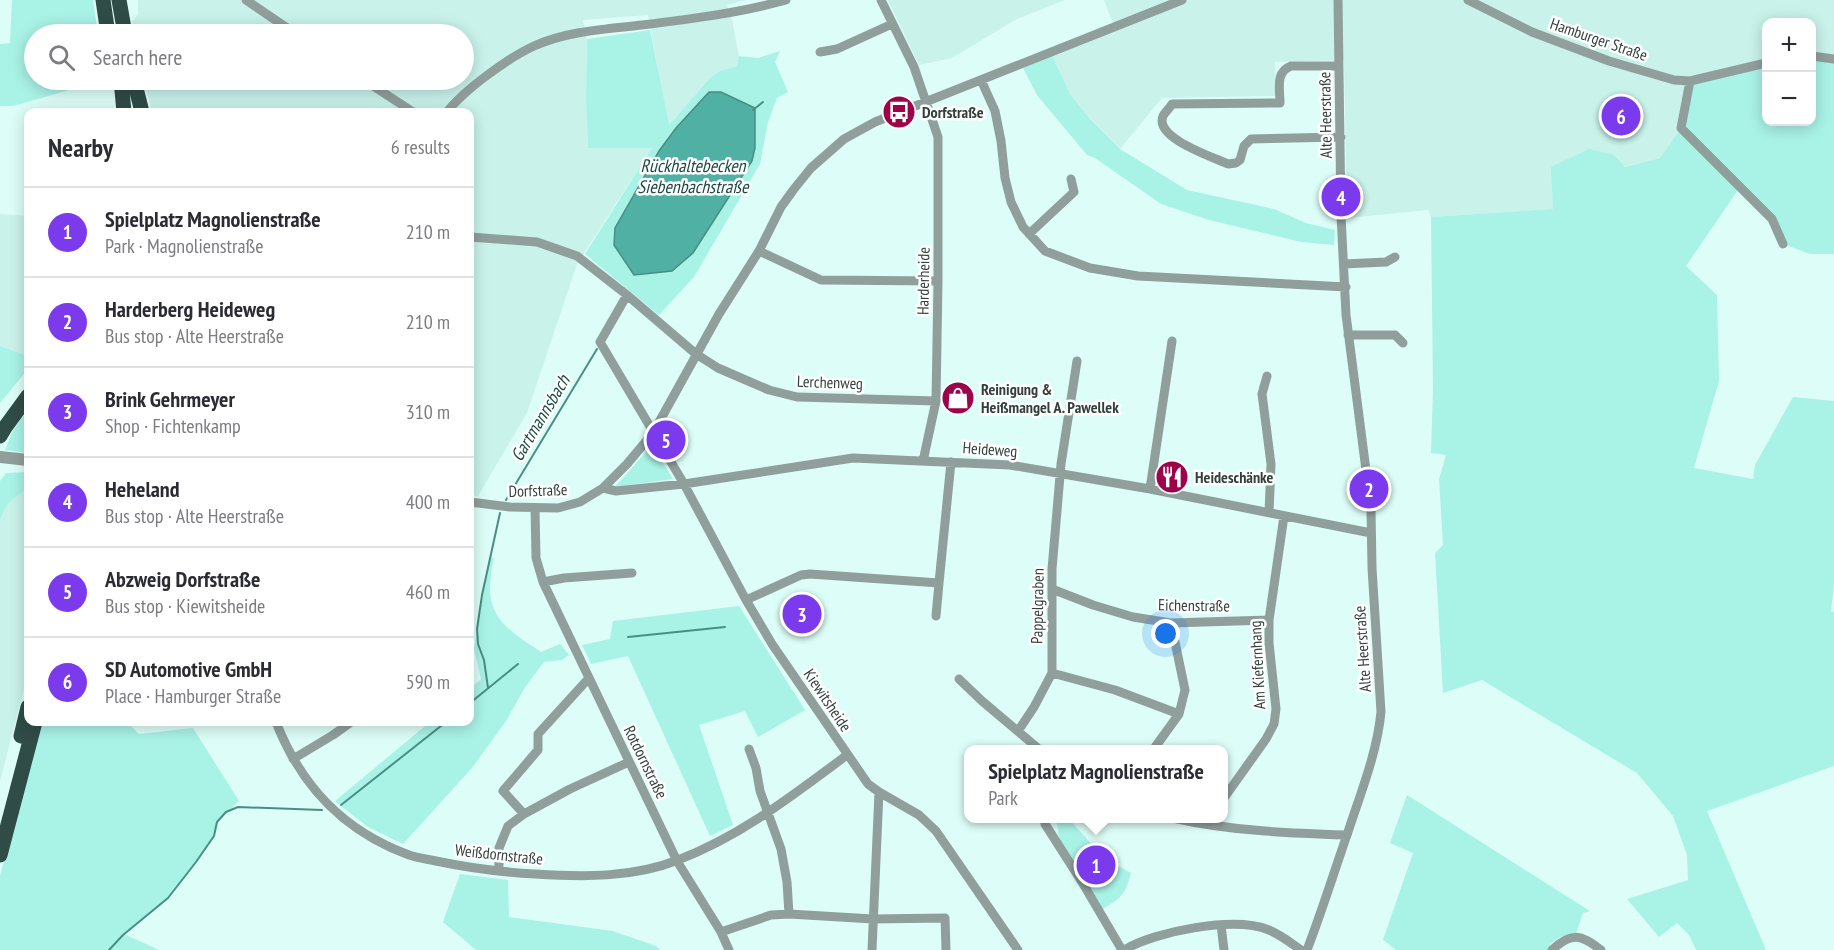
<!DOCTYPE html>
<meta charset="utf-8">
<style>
:root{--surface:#fff;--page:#f2f2f3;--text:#2b2b33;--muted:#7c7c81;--line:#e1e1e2;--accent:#7c3aed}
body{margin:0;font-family:"PT Sans Narrow",sans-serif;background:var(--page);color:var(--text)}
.controls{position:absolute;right:18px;top:18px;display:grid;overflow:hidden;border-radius:12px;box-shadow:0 3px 15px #0003}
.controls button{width:54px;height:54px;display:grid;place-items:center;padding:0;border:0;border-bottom:2px solid var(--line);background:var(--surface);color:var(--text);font:30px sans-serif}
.you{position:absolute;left:1166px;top:634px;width:21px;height:21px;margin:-15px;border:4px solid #fff;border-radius:50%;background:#1a73e8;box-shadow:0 0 0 9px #1a73e833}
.badge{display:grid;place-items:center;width:39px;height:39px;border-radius:50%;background:var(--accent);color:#fff;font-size:20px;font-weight:700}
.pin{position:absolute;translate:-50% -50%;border:3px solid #fff;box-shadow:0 2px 6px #0006}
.popup{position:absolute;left:964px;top:745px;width:264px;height:78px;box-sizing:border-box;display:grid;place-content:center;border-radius:12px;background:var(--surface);filter:drop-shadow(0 2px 4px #0005);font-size:20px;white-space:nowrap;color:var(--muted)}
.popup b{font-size:22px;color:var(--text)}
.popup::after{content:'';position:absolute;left:50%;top:100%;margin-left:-12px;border:12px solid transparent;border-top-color:var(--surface)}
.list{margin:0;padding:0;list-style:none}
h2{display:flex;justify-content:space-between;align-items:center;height:78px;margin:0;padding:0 24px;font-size:26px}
h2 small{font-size:20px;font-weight:400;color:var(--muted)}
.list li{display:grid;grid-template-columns:39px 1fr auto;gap:18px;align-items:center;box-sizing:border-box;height:90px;padding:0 24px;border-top:2px solid var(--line)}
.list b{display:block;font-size:22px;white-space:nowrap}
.list p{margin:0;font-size:20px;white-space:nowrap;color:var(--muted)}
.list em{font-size:20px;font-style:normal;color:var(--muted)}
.icon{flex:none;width:33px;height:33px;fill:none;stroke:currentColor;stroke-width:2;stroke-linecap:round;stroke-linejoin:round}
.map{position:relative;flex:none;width:1834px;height:950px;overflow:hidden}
.search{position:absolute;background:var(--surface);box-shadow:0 3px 15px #0003;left:24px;top:24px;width:450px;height:66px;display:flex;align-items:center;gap:15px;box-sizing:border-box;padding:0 21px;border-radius:33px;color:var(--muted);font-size:22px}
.panel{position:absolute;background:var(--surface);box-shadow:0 3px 15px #0003;left:24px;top:108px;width:450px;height:618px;border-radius:12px}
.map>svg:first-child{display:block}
</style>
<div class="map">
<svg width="1834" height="950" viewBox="0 0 1834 950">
<rect width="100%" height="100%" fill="#ddfef8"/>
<path fill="#c8f2ea" d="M138,0H746L727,5L732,20L739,56L737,66L720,71L710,78L668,126L648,15L583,20L587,39L586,101L588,148H652L577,264L527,413L478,496L470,495V112H152L144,80H464V34H134L132,22L138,14Z
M888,0H1065L1015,20L952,58L919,65Z
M1104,0H1834V59L1812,56V22H1766V63L1681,128L1660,158L1624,167H1552L1553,209L1431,217L1428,210L1347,218L1344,60L1275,62L1276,96L1162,98L1120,149L1090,119L1070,94L1052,55L1116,31Z
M0,214L28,216V356L0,346Z
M28,489V673L0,781V521L2,511L13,498Z"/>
<path fill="#a9f2e6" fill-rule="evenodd" d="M12,0H93L98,34H34V80H105L13,106H0V44L10,43Z
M650,30L669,125L710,78L720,71L737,66L739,56L758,58L780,51L775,62L788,92L777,98L768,122L760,164L694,277L659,315L585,254L652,148H588L586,101L587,39ZM709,92H721L755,108V148L752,161L693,253L615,228L659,151L676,128Z
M1052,55L1070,94L1090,119L1120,149L1187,190L1274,209L1306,223L1335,230L1334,245L1301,242L1209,220L1161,204L1095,158L1087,155L1037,95L1023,68Z
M1812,56L1834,59V254H1810L1783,244L1772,219L1740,187L1686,266L1717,295L1719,381L1694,468L1753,479L1755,465L1793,397L1834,401V583L1831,612H1834V766L1707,811L1766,950H1696L1689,935L1677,923L1659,937L1627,899L1688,880L1687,855L1673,816L1637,773L1482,680L1443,693L1435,553L1443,545L1439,479L1446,455L1431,453L1433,390L1431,217L1553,209L1551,167L1589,149L1614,155L1625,167L1660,158L1681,128L1690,81L1766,63V122H1812Z
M0,346L28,356V369L0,403Z
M28,410V453L5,450L13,430Z
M652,445L673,479L615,487Z
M28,472V489C14,497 4,504 0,521V481L6,473Z
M489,558H494C482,612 498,624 541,652L560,644L569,655L562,660L544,662L524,689L506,721L472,768L403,844L368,827L335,801L430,722H470V689L481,679L474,649Z
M739,606L805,710L758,737L745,711L699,725L733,825L710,836L628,656L591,664L582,645L610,639L613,621Z
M40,722H127L139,734L193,728L239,801L217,822L214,836L196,862L168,898L124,934L159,950H0V876Z
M1407,795L1590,911L1583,913L1576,933C1566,935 1551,938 1548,950H1396L1383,940L1413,853L1390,843Z
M1061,819H1069L1104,858L1131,873C1125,895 1122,897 1103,909L1059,838L1057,823Z
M460,874L508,880L509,917L613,931L656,946L660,950H476L443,922Z"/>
<path fill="#50b0a3" stroke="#478e84" stroke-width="1.5" d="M709,92H721L755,108V148L752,161L693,253L672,271L634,275L614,245L615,228L659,151L676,128Z"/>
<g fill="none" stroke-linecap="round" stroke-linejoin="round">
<path stroke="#478e84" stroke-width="2" d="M753,110L763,102
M506,500L597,349
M628,637L725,627
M488,688L484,660L478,644L477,629L482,595L500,513
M470,703L518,664
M341,805L446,722
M109,950L123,935L168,898L196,862L214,836L217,822L226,812L238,807L322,810"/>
<path stroke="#919f9c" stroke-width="9" d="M246,0L296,34
M881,0L914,67L938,137V281L936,401L923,461
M1468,0L1532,32L1609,61L1674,80L1690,81L1766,63
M820,52L837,49L892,24
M1812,56L1834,59
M1339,66H1291C1275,72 1280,89 1280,103L1172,104C1170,108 1165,112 1163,116C1154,138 1213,157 1228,164L1236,163L1240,160L1244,146L1251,139L1341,137
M364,80L413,112
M981,80L995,111L1001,141L1005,178L1011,202L1023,227L1045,251L1090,268L1138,276L1346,287
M1690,81L1681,128L1772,219L1783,244
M447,112C464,90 508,58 534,46C567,31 606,29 642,25C691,19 739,13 786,0
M1029,234L1074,192L1071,179
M470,237L537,242L577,256L627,295L696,354L718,368L769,390L797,397L936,401
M759,251L821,280L938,281
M1344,264L1386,262L1395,257
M627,295L600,342L684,484L746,600L772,644L868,784L879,792L919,815L936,831L1018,950
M1348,335H1395L1403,343
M1267,376L1262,394L1271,464L1269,513
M603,488L616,491L684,484L853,458L1010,465L1150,489L1371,533
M1150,489L1172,341
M470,502L510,507L558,508L580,502L603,488L627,464L653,433L719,314L759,251L781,207L794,189L811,168L844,139L875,122L1182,0
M535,508L536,558L543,582L677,861L721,932L729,950
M543,582L564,578L632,573
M1052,589L1093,605L1133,617L1171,623L1269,620
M746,600L801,575L810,574L939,583L951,462
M936,616L939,583
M1052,673L1115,690L1179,714
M959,679L982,701L1040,750
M276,722C301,786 343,831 409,855C418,858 427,859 436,861C469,868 501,872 535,874C582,877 633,878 678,860C741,836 793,795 847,755
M1018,731L1034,707L1052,673V569L1061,464L1077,361
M749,749L756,768L760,791L781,849L787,882L789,914
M1153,750L1179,714L1185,690L1171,623
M293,759L333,735L351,722
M1224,798L1266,739L1274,724L1276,709L1269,643V620L1284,516
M524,814L503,791L538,750V734L589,678
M1173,818C1230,831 1289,833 1347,835
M1045,824L1082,882L1122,950
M499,871V848L508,826L524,814L570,789L629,762
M1221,925L1224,950
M721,932L771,915L789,914L873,919L945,918L946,950
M872,950L879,792
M1124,950C1156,931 1234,916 1269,930C1281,935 1291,943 1301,950
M1307,950C1322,911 1334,872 1348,832C1361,792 1377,753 1381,712L1372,568L1371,509L1346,315L1341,216L1338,0
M1552,950C1572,931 1582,935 1601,950"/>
<path stroke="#919f9c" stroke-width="12" d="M0,457L28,460"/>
<path stroke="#304c46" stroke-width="15" d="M103,0L108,34
M119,0L125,34
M121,80L124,112
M134,80L142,112
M0,436L6,426L28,396
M21,736L28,707
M0,855L35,722"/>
</g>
<defs>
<symbol id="bus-disc" viewBox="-11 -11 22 22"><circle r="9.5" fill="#9d034b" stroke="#fff"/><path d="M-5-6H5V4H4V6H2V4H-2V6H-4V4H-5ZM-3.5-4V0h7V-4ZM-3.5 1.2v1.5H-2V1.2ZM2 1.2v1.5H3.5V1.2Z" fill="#fff"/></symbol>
<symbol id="shop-disc" viewBox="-11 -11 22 22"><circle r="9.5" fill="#9d034b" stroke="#fff"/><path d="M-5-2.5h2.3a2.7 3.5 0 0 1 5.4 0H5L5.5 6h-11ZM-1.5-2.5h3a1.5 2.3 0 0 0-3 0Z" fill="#fff"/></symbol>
<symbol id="restaurant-disc" viewBox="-11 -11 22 22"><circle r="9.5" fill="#9d034b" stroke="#fff"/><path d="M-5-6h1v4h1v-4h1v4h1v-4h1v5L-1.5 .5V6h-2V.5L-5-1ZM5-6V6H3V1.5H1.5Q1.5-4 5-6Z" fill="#fff"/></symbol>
</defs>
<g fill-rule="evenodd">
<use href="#bus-disc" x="880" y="93" width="38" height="38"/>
<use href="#shop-disc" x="939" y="379" width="38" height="38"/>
<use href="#restaurant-disc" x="1153" y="458" width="38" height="38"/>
</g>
<g text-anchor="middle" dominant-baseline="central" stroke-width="5" stroke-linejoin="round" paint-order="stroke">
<g font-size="16" fill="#32403d" stroke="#fff">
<text transform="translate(1599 39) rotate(19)">Hamburger Straße</text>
<text transform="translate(1325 115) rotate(-91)">Alte Heerstraße</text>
<text transform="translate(923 281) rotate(-89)">Harderheide</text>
<text transform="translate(830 382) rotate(2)">Lerchenweg</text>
<text transform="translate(990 449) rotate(4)">Heideweg</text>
<text transform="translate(538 490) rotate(-2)">Dorfstraße</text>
<text transform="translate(1194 605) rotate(1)">Eichenstraße</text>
<text transform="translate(1037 606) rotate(-89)">Pappelgraben</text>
<text transform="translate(1362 649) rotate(-94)">Alte Heerstraße</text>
<text transform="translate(1257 665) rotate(-93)">Am Kiefernhang</text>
<text transform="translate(828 700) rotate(56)">Kiewitsheide</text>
<text transform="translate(646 762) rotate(64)">Rotdornstraße</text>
<text transform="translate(499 854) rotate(6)">Weißdornstraße</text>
</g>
<g font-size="16" font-weight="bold" fill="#32403d" stroke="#fff" text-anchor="start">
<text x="922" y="112">Dorfstraße</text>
<text x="981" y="389">Reinigung &amp;<tspan x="981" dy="18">Heißmangel A. Pawellek</tspan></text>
<text x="1195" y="477">Heideschänke</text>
</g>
<g font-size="18" font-style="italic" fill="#1e4a43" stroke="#fff">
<text x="693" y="165">Rückhaltebecken<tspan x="693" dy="21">Siebenbachstraße</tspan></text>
<text transform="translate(540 418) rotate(-59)">Gartmannsbach</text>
</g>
</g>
</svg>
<div class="controls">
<button>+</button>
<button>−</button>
</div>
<div class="you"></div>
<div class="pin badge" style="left:1096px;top:865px">1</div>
<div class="popup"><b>Spielplatz Magnolienstraße</b>Park</div>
<div class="pin badge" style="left:1369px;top:489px">2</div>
<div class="pin badge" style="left:802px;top:614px">3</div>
<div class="pin badge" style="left:1341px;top:197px">4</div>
<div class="pin badge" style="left:666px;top:440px">5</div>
<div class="pin badge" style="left:1621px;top:116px">6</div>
<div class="search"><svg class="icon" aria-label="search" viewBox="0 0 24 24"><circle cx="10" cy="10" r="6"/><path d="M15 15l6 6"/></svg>Search here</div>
<section class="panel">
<h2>Nearby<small>6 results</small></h2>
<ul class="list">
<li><span class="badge">1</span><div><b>Spielplatz Magnolienstraße</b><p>Park · Magnolienstraße</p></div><em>210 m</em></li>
<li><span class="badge">2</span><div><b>Harderberg Heideweg</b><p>Bus stop · Alte Heerstraße</p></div><em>210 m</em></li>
<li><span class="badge">3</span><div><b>Brink Gehrmeyer</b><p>Shop · Fichtenkamp</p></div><em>310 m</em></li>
<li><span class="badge">4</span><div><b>Heheland</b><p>Bus stop · Alte Heerstraße</p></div><em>400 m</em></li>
<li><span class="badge">5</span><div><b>Abzweig Dorfstraße</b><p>Bus stop · Kiewitsheide</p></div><em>460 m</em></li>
<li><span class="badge">6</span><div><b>SD Automotive GmbH</b><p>Place · Hamburger Straße</p></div><em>590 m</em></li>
</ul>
</section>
</div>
